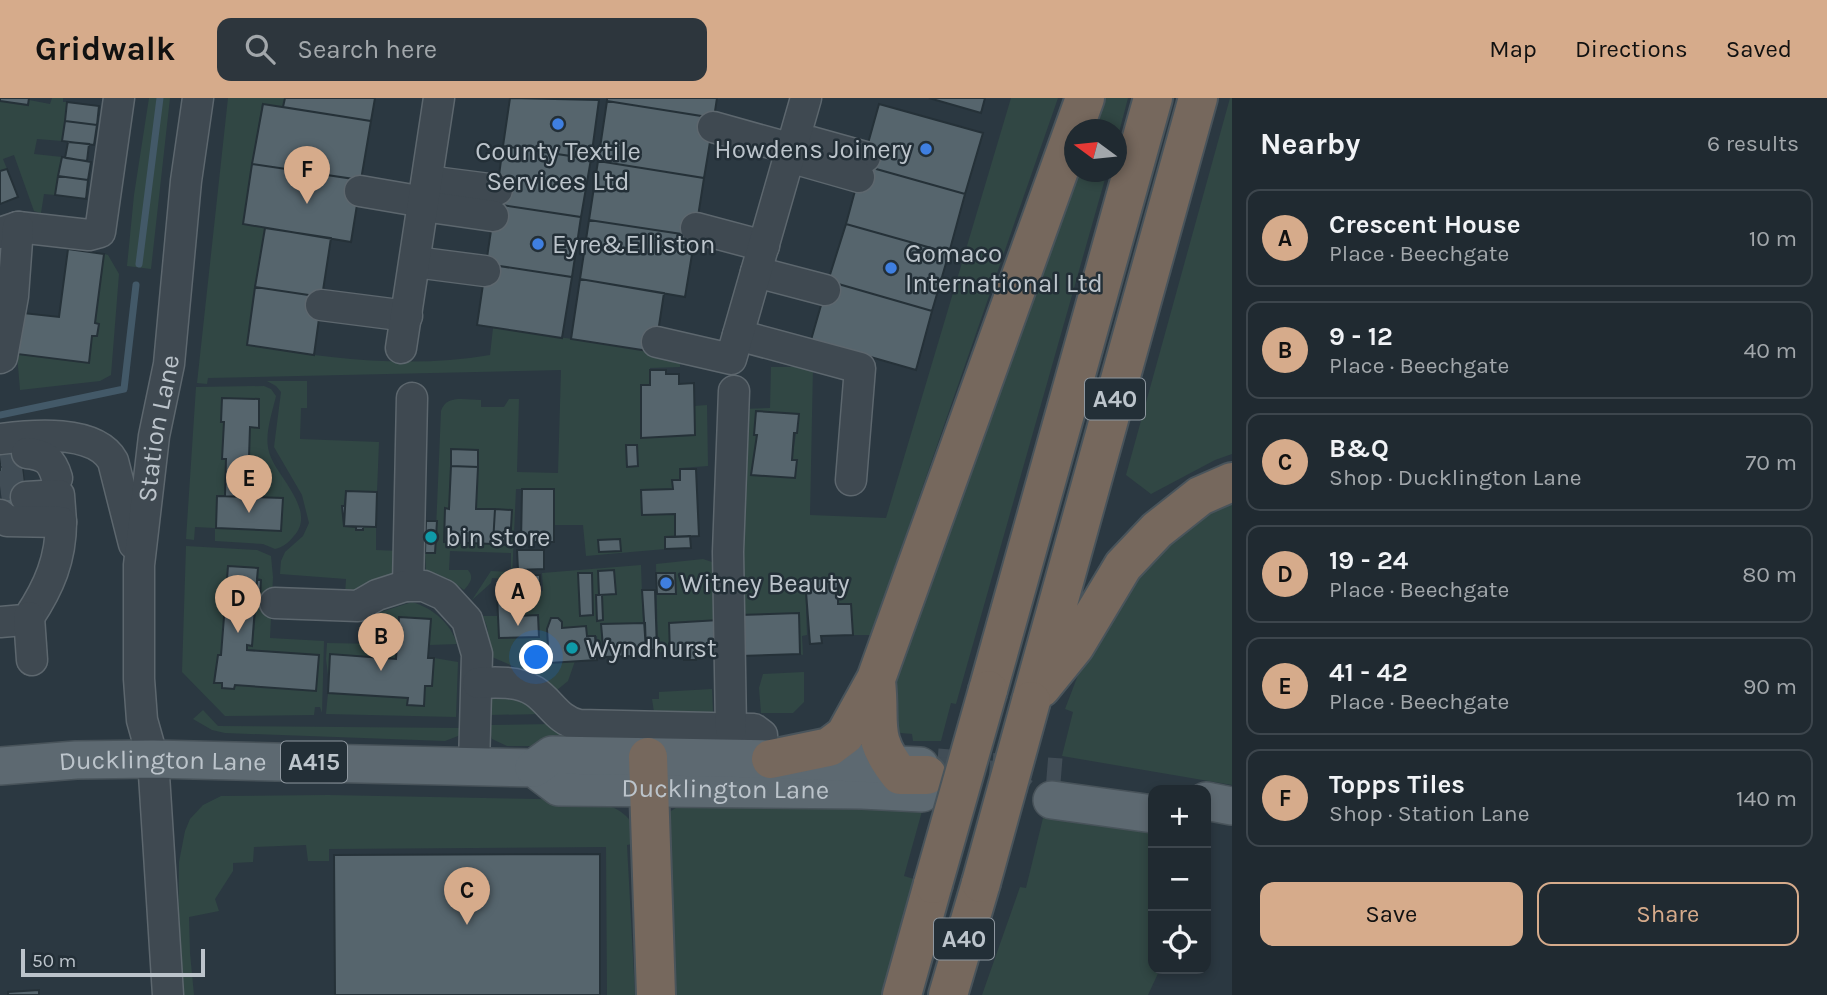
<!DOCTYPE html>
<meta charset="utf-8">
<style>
:root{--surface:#202a31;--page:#2d363d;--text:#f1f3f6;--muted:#a2a7ab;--line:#3d464d;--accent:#d6ab8b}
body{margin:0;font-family:Karla,sans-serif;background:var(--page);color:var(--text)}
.controls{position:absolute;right:21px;bottom:21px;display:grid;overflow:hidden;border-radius:14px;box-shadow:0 4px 10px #0003}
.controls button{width:63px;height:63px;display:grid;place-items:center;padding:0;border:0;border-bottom:2px solid var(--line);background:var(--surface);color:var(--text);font:35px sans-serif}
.compass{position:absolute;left:1064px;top:21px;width:63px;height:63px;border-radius:50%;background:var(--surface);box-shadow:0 4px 10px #0003;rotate:285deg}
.scale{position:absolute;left:21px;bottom:18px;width:184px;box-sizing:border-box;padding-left:7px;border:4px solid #bcc4cb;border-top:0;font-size:19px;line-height:24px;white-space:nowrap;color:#bcc4cb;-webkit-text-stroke:5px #232f37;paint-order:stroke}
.you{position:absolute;left:537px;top:560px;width:24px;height:24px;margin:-18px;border:5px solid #fff;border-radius:50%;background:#1a73e8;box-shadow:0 0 0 10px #1a73e833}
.badge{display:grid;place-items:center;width:46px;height:46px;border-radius:50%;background:var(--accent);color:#111;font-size:23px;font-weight:700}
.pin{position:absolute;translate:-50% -58px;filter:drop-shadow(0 2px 4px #0008)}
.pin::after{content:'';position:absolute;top:37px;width:24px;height:21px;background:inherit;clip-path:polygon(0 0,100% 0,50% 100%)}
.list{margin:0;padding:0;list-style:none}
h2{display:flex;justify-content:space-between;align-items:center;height:91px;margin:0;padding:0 28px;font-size:30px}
h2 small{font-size:23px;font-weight:400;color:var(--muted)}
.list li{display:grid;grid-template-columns:46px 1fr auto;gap:21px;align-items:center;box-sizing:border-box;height:98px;margin:0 14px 14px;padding:0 14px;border:2px solid var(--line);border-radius:14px}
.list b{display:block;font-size:26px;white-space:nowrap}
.list p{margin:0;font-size:23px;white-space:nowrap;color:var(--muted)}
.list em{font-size:23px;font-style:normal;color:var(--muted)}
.actions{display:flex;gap:14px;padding:21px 28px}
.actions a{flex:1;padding:16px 0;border:2px solid var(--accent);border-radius:14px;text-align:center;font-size:24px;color:var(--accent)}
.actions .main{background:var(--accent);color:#111}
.icon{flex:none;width:38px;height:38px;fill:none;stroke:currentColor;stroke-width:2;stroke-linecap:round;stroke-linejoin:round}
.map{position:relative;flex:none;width:1232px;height:897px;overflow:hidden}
header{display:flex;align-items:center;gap:42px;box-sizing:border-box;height:98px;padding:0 35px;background:var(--accent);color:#111}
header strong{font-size:33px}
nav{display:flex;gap:38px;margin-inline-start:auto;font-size:24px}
.search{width:490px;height:63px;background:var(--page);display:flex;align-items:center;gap:18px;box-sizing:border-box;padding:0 24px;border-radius:14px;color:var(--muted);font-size:26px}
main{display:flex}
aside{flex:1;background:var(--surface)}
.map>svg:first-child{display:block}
</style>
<header>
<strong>Gridwalk</strong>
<div class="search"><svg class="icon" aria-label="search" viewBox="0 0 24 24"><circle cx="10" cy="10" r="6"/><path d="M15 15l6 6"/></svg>Search here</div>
<nav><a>Map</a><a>Directions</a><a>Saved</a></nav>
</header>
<main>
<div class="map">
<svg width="1232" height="897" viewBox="0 0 1232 897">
<rect width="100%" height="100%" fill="#2b3841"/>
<path fill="#314744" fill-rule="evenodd" d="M52,0H63V4H67L62,43L37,41L34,56L62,59L55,97L44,96L41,115L34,113L14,57L3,61L7,71L0,73V3L28,7L29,2L50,6Z
M149,0H170L151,171L127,168L134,97Z
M228,0H285L283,9L262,6L252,66L265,130L247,247C327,260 409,271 490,257L493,230L680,256V269L650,270V287H642L641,339L695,337L694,308L707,307L708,368L680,370V382H673V391L641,392L642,417L675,416V439L665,451L586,458L583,427H554V391H516L512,481L492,480L491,485L472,502L491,473L511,474V455L450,453L449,472H468C475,480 469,486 464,492L447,480L432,477L426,473L425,455H435L441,313C446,296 466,302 481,302V309H504L509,301H519L517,374L558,375L561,272L208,280L207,286L197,285ZM451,351L478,352L476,411L512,412L510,447L444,444L445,411H449Z
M1011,0H1058L871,537H853L851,506H838V480L805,482L807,537L802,538L803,557L800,556L799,516L739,517L741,311L770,310L771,269H813L810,417L886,420ZM756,313L799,316L792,362L797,363L795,380L751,377L757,337L754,336Z
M1098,0H1128L1117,42L1116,32H1087Z
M1230,0H1232V356L1215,362L1151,396L1126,377Z
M1074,74H1107L956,606L951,605L941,643H913L912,636L890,634L894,581Z
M104,156L108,157L119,176L111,277L100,283L20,292L17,256L89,265L92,238H97L99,226L95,225Z
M267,283H307V310H301L300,341L379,344L377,394H346L342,416H345V428L356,429V432H363V429H376V452L399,453L394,477L345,497L346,481L280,476L281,463L285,454L303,438L309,425L302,397L274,349L281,294L276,288Z
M264,288L271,291L276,298C272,316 263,339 270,357C278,380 318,414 293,439C288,445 283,449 275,451L263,446L215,443V430L195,429L194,442L186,441L196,289ZM222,300L259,302V329H250L249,360L253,361L251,399L283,401L281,433L216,430L217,398H225L226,361H222L224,324L221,323Z
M1232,391V687L1062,658L1073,614L1065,611L1091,543L1130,475Z
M186,448L257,452L271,458L273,479L270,540L324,543L322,615L320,609H315L314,617L225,618L182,574ZM228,468L258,470L252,547H247V552L319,557L316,592L235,587L234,591L222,590V585L214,584L215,571L221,557Z
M703,461L721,467L724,551L669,525L670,554H658L656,466Z
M641,467L643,525L601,526L602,554H598L597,538H587L586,528L562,530V524L558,520L551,521L547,531L549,565L575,563L568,583L557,592L543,581L492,559L487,529L483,518H498L499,540L538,539L517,518V497L521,494L543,493L542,475Z
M412,504C433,510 451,526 457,546L429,547L431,521L396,561L331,557L329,585L326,561L327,545L377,546L378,515Z
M434,560L458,564L456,619L326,616L328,595L408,600V607L425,588H432Z
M804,574V604L793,615H761L759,590L763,576Z
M712,591L713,614H654L652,601H659V594Z
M516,594L542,616L488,617L489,604L492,599Z
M203,612L218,628L462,630L458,638L445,643L225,635L212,632L193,621Z
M552,626L745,649L507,648L492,641L488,627Z
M328,697L593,702C618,710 634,716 638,745L627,747L635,897H607L606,749L329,751V763H308L306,747L254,749L253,764L233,765V773L215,801L219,813L189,819L190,855L194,897H181L178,854L179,764L185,733L190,721L203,707L221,698Z
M924,706L904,778L914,781L882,897H669L666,716L679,708Z
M1043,720L1153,735V871H1160L1148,897H982L1020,789L1026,790Z"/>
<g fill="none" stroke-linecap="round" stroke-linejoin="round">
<path stroke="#435968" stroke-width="7" d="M139,166L160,0
M0,317L124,291L136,187"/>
</g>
<path fill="#56656d" stroke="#253138" stroke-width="2" d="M0,0H29L28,7L0,3Z
M285,0H375L371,23L283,9Z
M510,0L599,2L591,61L503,48Z
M607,0H717L714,20L607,3Z
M929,0H985L981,15Z
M607,3L714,20L704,80L598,63Z
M67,4L99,8L97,27L65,23Z
M263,6L371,23L361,82L252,66Z
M879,6L983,35L965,96L862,67Z
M65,23L97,27L94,47L62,43Z
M68,44L89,46L87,63L65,60Z
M503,48L591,61L581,119L495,106Z
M62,59L91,64L88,82L58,78Z
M598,63L704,80L695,138L589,122Z
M252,66L361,82L351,144L243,126Z
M862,67L965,96L949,155L846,126Z
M7,71L18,99L0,106V73Z
M58,78L88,82L86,101L55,97Z
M495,106L581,119L572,179L486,166Z
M589,122L695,138L685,199L580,181Z
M846,126L949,155L932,213L828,183Z
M265,130L331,140L322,199L255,189Z
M68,151L104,156L95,225L99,226L97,238H92L89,265L17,256L23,215L59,219Z
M486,166L572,179L562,240L477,227Z
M580,181L664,195L655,254L571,241Z
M828,183L932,213L916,272L811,242Z
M255,189L322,199L314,257L247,247Z
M650,272H666V276H679V286L694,285L695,337L641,340V287H650Z
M222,300L259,301V330L250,329L249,360H253L251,399L283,400L281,433L216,430L217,398H225L226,361H222L224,324H221Z
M222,300L259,301V330L250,329L249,360H253L251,399L283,400L281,433L216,430L217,398H225L226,361H222L224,324H221Z
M756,313L799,316L797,335H794L792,362H797L795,380L751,377L757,337H754Z
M0,345L29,365L0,369Z
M626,347H637L638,368L627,369Z
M451,351L478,352V369L451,368Z
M22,366L27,412L3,415L0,369Z
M451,368L478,369L476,411H495L493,446L444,444L445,410L449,411Z
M451,368L478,369L476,411H495L493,446L444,444L445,410L449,411Z
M680,371H696L699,438L675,439V416L642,417L641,392L673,391L672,382H680Z
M522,391H554V444H521Z
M346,393L377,394L376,429H363V432H356V429L344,428Z
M346,393L377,394L376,429L344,428L342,408H345Z
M217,398L283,400L281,433L216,430Z
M495,411L512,412L510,447L493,446Z
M426,423H437L435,455H425Z
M690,438L691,450L665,451V439Z
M620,441L621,453L599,454L598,442Z
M517,452H544V471L518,472Z
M228,468L258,470L257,481L261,482L260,500H256L252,548L247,547V552L319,557L316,593L235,587L234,591L222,590V585H214L218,557H221Z
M228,468L258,470L252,548L247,547V552L319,557L316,593L235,587L234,591L222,590V585H214L218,557H221Z
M228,468L258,470L252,548L247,547V552L319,557L316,593L235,587L234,591L222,590V585H214L218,557H221Z
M614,472L616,496L599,497L598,473Z
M578,475H592L593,517L580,518Z
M656,475H675L676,496H657Z
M521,477H540V494H521Z
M838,480V506H851L853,537L821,538L822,545L810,546L805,481Z
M642,492H655L657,552H646Z
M497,497H517V518L538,517L539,539L499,540Z
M596,497H602L603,522L597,523Z
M799,515L800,556L740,558L739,517Z
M399,519L431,521L428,560H434L432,588H425L424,608L407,607L408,600L328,595L330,556L396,561Z
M399,519L431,521L428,560H434L432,588H425L424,608L407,607L408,600L328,595L330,556L396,561Z
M399,519L431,521L428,560H434L432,588H425L424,608L407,607L408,600L328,595L330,556L396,561Z
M551,520H558L562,524V530L586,528L587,538H595L597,562L549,565L547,531Z
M719,522L720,552L695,553L696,562H684L683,554H670L669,525Z
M645,525L646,552H631V558L604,559L601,526Z
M600,756V897H335L334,757Z
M39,892V897H8V894Z"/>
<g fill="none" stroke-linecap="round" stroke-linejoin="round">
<path stroke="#414d56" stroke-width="30" stroke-dasharray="30 15" stroke-linecap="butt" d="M0,359L27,355
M0,388L24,385"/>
<path stroke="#414d56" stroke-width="37" stroke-dasharray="37 18" stroke-linecap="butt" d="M937,669L1061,679"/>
<path stroke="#414d56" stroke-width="38" stroke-dasharray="38 19" stroke-linecap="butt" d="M932,678L999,682L1025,701"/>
<defs>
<g id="minor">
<path d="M713,29L792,51"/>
<path d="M811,44L865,59"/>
<path d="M789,59L859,79"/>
<path d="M427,83L497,92"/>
<path d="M360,93L424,104"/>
<path d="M423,108L493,118"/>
<path d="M696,130L764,148"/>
<path d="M0,135L18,129L89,137L100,134L119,0"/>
<path d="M415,164L485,173"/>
<path d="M756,174L825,192"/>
<path d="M321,207L407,218"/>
<path d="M738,237L860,270L851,382"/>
<path d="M657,244L731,261L806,0"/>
<path d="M401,250L439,0"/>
<path d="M0,260L2,259L13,198L18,129"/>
<path d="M0,341C32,337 95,331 113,363L134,446"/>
<path d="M27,355C45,357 52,362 57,380"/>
<path d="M26,399L59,397L61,424"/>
<path d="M0,417L7,423L61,424C61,461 49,489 29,519L24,522L0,524"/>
<path d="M408,488L412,300"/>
<path d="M275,505L358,508L377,497L405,488H424L444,497L467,522L477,556L474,668"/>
<path d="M29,519L32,562"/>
<path d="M478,585C496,584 518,583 534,593C550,603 558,623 579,627L754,631L762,637L763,661"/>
<path d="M731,631L728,454L734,293"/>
<path id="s1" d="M168,897L153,661L142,622L139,581V467L154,338L169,266L186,83L198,0"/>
</g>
<g id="major">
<path id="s2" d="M0,668L76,662L153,661L534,670L559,689L862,692L922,695"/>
<path d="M534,670L552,657L771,661L920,668"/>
<path d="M1052,702L1153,716"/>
<path d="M1206,703L1232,708"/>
</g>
<path id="highway" d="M876,583C881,628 869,638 900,677H927
M1041,590L1075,548L1123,468L1157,432L1200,398L1232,384
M988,592L1153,0
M1031,603L1198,0
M648,659L656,897
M771,661L829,649L845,637L876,581L1085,0
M902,897L933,786
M948,897L981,785"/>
</defs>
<use href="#minor" stroke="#5d676e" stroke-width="33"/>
<use href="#major" stroke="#48535a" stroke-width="40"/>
<use href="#highway" stroke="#49545b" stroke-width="42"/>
<use href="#minor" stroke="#3f4951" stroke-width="30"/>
<use href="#major" stroke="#5d6971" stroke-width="37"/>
<use href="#highway" stroke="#76685d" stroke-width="38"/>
<defs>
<path id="highway-bridge" d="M981,785L1031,603
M933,786L988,592"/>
</defs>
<use href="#highway-bridge" stroke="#49545b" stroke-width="42" stroke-linecap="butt"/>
<use href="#highway-bridge" stroke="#76685d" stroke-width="38"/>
</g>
<g fill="#3f7fe0" stroke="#232f37" stroke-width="2.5">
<circle cx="558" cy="26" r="7"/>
<circle cx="926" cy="51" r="7"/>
<circle cx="538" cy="146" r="7"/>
<circle cx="891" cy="170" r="7"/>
<circle cx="666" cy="485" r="7"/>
</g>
<g fill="#0f9aa8" stroke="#232f37" stroke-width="2.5">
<circle cx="431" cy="439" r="7"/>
<circle cx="572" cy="550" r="7"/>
</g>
<g text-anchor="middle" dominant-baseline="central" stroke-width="5" stroke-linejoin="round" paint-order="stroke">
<g fill="#232f37" stroke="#8e979f" stroke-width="2">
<rect x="1085" y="280.5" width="60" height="41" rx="5"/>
<rect x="281" y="643.5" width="66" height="41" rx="5"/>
<rect x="934" y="820.5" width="60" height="41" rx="5"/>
</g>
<g font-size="24" font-weight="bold" fill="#bcc4cb">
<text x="1115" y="301">A40</text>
<text x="314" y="664">A415</text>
<text x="964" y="841">A40</text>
</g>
<g font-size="26" fill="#bcc4cb" stroke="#232f37" text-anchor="start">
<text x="912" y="51" text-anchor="end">Howdens Joinery</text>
<text x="558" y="53" text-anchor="middle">County Textile<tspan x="558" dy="30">Services Ltd</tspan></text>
<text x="552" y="146">Eyre&amp;Elliston</text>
<text x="905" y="155">Gomaco<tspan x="905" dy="30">International Ltd</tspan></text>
<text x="445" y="439">bin store</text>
<text x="680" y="485">Witney Beauty</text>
<text x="586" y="550">Wyndhurst</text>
</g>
<g font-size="26" fill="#bcc4cb" stroke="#232f37">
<text stroke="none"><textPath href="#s1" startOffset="570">Station Lane</textPath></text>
<text stroke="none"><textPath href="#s2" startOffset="163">Ducklington Lane</textPath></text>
<text stroke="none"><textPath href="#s2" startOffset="732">Ducklington Lane</textPath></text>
</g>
</g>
</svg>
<div class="controls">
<button>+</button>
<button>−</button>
<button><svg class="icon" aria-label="locate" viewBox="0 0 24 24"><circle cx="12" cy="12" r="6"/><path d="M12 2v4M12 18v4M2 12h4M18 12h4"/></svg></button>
</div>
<svg class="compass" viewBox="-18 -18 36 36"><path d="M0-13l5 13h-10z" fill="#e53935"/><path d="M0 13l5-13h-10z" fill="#a2a7ab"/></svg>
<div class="scale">50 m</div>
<div class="you"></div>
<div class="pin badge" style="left:518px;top:528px">A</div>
<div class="pin badge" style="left:381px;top:573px">B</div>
<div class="pin badge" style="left:467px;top:827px">C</div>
<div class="pin badge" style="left:238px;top:535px">D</div>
<div class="pin badge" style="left:249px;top:415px">E</div>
<div class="pin badge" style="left:307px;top:106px">F</div>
</div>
<aside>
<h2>Nearby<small>6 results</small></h2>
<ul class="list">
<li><span class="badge">A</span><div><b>Crescent House</b><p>Place · Beechgate</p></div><em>10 m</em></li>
<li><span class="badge">B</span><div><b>9 - 12</b><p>Place · Beechgate</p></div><em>40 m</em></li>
<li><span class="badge">C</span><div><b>B&amp;Q</b><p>Shop · Ducklington Lane</p></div><em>70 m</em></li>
<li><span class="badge">D</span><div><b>19 - 24</b><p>Place · Beechgate</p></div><em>80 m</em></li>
<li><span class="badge">E</span><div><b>41 - 42</b><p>Place · Beechgate</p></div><em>90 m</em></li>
<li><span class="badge">F</span><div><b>Topps Tiles</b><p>Shop · Station Lane</p></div><em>140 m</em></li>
</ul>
<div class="actions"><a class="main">Save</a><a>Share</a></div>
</aside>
</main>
